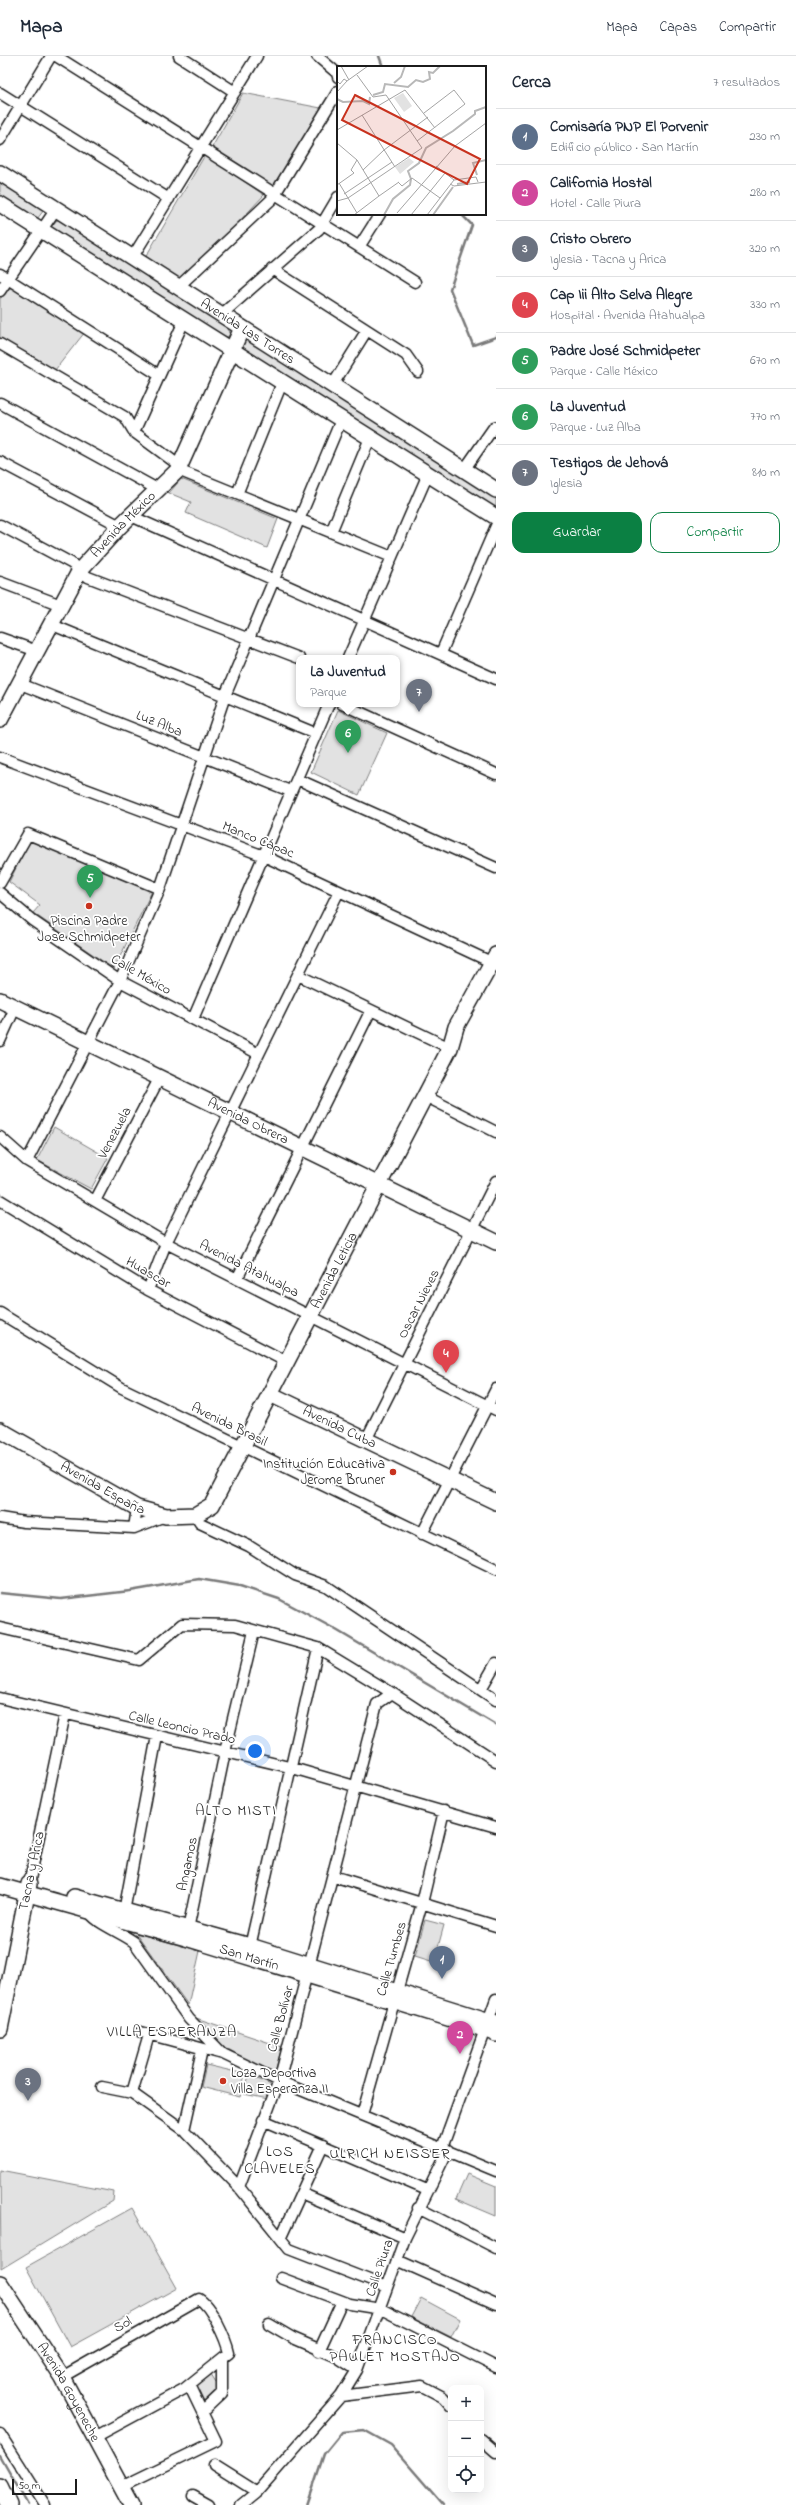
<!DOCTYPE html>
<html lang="es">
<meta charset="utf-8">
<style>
:root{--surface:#fff;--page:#f6f6f7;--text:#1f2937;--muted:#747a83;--line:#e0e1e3;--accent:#0b8043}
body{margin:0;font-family:"Indie Flower",sans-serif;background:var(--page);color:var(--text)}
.controls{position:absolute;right:12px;bottom:12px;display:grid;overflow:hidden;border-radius:8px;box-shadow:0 4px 16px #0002}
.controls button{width:36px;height:36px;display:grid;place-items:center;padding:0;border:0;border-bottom:1px solid var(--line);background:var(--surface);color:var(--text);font:20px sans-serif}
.scale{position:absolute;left:12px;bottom:10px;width:65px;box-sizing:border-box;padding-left:4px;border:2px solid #1c1c1c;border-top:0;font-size:11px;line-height:14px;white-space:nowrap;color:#1c1c1c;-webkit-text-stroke:3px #fff;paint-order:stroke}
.you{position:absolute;left:255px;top:1695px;width:14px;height:14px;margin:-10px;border:3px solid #fff;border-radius:50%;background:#1a73e8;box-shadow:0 0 0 6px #1a73e833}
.badge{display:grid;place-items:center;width:26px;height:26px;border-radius:50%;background:var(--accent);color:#fff;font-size:13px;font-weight:700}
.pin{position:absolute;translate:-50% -33px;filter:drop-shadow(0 1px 2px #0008)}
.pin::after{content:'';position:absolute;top:21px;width:14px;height:12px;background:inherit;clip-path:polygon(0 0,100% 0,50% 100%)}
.popup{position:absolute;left:296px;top:599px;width:104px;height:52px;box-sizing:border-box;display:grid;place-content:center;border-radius:8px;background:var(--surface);filter:drop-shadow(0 1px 3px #0005);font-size:13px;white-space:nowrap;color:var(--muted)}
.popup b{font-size:15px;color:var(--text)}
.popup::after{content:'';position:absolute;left:50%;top:100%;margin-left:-8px;border:8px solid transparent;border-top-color:var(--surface)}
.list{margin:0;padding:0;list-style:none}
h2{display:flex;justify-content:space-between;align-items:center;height:52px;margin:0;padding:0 16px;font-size:17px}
h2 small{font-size:13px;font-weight:400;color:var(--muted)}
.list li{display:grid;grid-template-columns:26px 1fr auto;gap:12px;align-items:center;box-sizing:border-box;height:56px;padding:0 16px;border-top:1px solid var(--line)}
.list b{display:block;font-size:15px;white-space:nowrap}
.list p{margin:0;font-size:13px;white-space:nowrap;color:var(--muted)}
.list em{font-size:13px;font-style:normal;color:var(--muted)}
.actions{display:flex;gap:8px;padding:12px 16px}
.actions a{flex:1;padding:9px 0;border:1px solid var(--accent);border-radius:12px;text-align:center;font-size:14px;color:var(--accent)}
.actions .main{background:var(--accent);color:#fff}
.icon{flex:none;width:22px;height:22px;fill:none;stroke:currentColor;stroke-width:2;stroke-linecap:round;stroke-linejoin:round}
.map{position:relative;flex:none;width:496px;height:2449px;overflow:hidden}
header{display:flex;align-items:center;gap:24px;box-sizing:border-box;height:56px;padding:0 20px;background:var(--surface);border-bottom:1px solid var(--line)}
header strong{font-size:19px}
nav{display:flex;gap:22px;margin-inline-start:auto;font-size:14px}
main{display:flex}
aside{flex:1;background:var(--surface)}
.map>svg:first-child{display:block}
</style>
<header>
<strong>Mapa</strong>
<nav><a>Mapa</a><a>Capas</a><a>Compartir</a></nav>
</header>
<main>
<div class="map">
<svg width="496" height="2449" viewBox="0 0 496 2449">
<rect width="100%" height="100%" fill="#fff"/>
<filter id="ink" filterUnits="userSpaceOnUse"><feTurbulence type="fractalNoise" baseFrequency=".025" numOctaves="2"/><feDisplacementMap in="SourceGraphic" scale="8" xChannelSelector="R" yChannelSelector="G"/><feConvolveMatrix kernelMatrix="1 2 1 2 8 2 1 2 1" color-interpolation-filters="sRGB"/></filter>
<g filter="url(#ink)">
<path fill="#e2e2e2" stroke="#7f7f7f" d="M243,37L321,52L273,131L211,93Z
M205,99L264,139L182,227L145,202Z
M0,126L44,154L37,163L0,140Z
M57,164L61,165L227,270L230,277L228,281L213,277L50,172Z
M10,228L85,276L55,314L0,282V243Z
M249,283L496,442V455L251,298L243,291L244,285Z
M181,423L278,463L267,492L186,457L191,446L169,437Z
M338,654L387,677L359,739L311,716Z
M30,784L152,835L114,913L33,857L40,849L9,826Z
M54,1071L108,1102L91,1133L37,1104Z
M425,1864L444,1869L434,1906L415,1900Z
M136,1877L200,1895L188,1949Z
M196,1962L282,1991L274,2019L221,1989Z
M206,2009L245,2018L240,2041L201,2031Z
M249,2019L273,2030L268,2043L244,2038Z
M0,2114L114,2136L113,2145L1,2213Z
M467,2118L496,2130V2160L456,2143Z
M132,2152L177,2232L70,2291L26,2211Z
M421,2242L460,2263L451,2281L411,2261Z
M211,2318L222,2336L200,2348L190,2329Z"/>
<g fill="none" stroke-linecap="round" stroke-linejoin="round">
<path stroke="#7a7a7a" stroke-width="2.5" d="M379,0L383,11
M461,158L472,169L450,233L473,289L496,281
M0,1537L61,1543L130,1535L199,1523L240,1530L279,1543L331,1571L496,1669
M0,2400L28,2449
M307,2449L324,2398L342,2376L364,2374L391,2389L443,2449"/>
<defs>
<path id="street" d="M56,0L415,226
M179,0L235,36
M317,0L337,17L338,21
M0,37L169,143
M0,84L51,0
M359,191L380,158
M132,202L257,0
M272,213L406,299L418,316
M0,218L159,319
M178,231L272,143L338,35
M0,235L56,153
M221,259L319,173L338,141
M0,288L125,361L134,376L180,410
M332,330L367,274
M0,347L157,433
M134,376L184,265
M0,406L120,470
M178,414L392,501
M464,414L494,371L496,372
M237,438L282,327
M131,460L496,623
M0,469L71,507L88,521L299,602
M331,476L370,382
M0,526L61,549
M50,568L315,677
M0,582L37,595
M441,597L496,470
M348,602L428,418
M18,627L290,735
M342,648L496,718
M0,701L264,800L491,906L495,910
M297,723L496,812
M0,827L28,778L160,833
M0,837L33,865L120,925L259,998
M298,919L450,992
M193,963L329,648
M0,985L15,952
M425,1040L496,1076
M0,1081L27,1105L166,1187L496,1354
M27,1105L120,925L160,833L225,640L341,364
M0,1144L148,1234L287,1306
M95,1145L160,1021
M237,1223L371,954
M148,1234L166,1187L339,835
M0,1257L122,1332L496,1513
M366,1384L496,1125
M195,1459L200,1467L249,1490L295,1519L326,1530L496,1644
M0,1462L24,1466L134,1472L165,1460
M134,1472L137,1452
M422,1478L496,1333
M0,1572L139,1604L182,1568L235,1569L318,1592L392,1637L496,1705
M481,1633L496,1607
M0,1642L289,1711L496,1771
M333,1820L496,1870
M29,1828L65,1658
M90,1856C92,1865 124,1878 134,1886L189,1963L223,1998L279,2025L496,2115
M123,1861L157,1680
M187,1878L225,1696L254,1575
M249,1895L318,1592
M141,1976L223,1998
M102,2031L132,2037L184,2074L239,2131L289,2193L387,2231
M132,2037L149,1979
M362,2059L422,1847L444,1755
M263,2064L427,2134
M184,2074L202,1994
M442,2092L496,1943
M239,2131L279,2025L377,1648L392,1637
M301,2137L405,2182
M418,2152L496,2192
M281,2181L323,2089
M397,2204L496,2248
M281,2222L350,2248L381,2253L496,2311
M269,2268L293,2282L337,2301L357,2314
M319,2295L342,2245
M62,2321L199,2243C211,2250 226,2283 229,2297L225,2300L184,2333L95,2381
M341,2340L422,2330L443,2341L451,2350
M202,2356L222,2337V2303
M0,2378L45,2449
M481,2383L496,2396
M214,2409L257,2436
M121,2431L216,2385L189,2329
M193,2440L209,2449
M241,2449L257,2436L341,2340L357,2314L405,2182L448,2094"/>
<g id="secondary">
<path id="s1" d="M0,117L496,434"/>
<path d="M0,148L496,461"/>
<path id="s2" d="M0,664L80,514L120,470L178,414L242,272"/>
<path id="s3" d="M0,944L496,1186"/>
<path id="s4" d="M270,1338L496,1446"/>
<path id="s5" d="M0,1374L137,1452L166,1460L195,1459L212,1449L450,992L456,971L496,899"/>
<path id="s6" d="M0,1830L186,1882L484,1973L496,1978"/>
<path d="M74,1841L250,1890L496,1967"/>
<path d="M0,1973L29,1828"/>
<path id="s7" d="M0,2227L62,2321L131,2449"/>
<path d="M0,2430L9,2449"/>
</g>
</defs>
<use href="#street" stroke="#1c1c1c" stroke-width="13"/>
<use href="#secondary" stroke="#1c1c1c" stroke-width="18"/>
<use href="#street" stroke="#fff" stroke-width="10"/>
<use href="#secondary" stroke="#fff" stroke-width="15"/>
</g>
</g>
<g fill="#c8321e" stroke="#fff" stroke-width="1.5">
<circle cx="89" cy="850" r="4"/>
<circle cx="393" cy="1416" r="4"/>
<circle cx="223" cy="2025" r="4"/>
</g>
<g text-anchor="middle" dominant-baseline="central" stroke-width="3.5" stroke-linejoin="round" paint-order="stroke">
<g font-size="14" fill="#1c1c1c" stroke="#fff">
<text stroke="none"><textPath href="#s1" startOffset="294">Avenida Las Torres</textPath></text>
<text stroke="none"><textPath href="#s2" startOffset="233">Avenida México</textPath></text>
<text transform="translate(159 668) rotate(22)">Luz Alba</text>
<text transform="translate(258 784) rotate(22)">Manco Cápac</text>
<text transform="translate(141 919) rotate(30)">Calle México</text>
<text stroke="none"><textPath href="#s3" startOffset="276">Avenida Obrera</textPath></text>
<text transform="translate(115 1077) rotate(-62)">Venezuela</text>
<text transform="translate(249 1213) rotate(27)">Avenida Atahualpa</text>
<text stroke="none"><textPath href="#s5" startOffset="501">Avenida Leticia</textPath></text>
<text transform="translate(148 1217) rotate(30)">Huascar</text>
<text transform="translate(419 1248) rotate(-63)">Oscar Nieves</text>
<text transform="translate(229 1369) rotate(26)">Avenida Brasil</text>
<text stroke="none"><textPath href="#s4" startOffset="77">Avenida Cuba</textPath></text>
<text stroke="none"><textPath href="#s5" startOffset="118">Avenida España</textPath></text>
<text transform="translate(182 1672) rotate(13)">Calle Leoncio Prado</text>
<text transform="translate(188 1808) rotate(-78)">Angamos</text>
<text transform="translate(32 1815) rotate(-78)">Tacna y Arica</text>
<text stroke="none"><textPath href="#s6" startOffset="259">San Martín</textPath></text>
<text transform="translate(392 1903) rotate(-74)">Calle Tumbes</text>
<text transform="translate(281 1963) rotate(-75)">Calle Bolívar</text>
<text transform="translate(380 2212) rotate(-71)">Calle Piura</text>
<text transform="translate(123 2269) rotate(-30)">Sol</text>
<text stroke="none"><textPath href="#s7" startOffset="129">Avenida Goyeneche</textPath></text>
</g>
<g font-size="14" fill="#1c1c1c" stroke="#fff">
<text x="89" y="865">Piscina Padre<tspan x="89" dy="16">Jose Schmidpeter</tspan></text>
<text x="385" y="1408" text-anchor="end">Institución Educativa<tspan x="385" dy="16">Jerome Bruner</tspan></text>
<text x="231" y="2017" text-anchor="start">Loza Deportiva<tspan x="231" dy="16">Villa Esperanza II</tspan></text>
</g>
<g font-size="15" letter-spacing="1" fill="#1c1c1c" stroke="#fff">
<text x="236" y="1755">ALTO MISTI</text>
<text x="172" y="1976">VILLA ESPERANZA</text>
<text x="280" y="2096">LOS<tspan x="280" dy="17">CLAVELES</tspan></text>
<text x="390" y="2098">ULRICH NEISSER</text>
<text x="395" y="2284">FRANCISCO<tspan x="395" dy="17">PAULET MOSTAJO</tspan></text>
</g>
</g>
<g transform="translate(337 10)">
<rect width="149" height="149" fill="#fff"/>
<path d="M66,27L75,40L67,46L57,32ZM72,92L77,96L63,108L58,101Z" fill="#e2e2e2"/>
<path fill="none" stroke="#b8b8b8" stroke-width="2" d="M57,17L64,11L68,0M36,29L46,26L48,18L71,21L79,14L86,16L93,13L92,6L96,7L103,0M0,33L6,36L26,35L32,38L33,31M140,109L136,97L149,94M120,118L133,116M47,149L56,133L73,119L74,113L71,105L82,97L89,82L116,65L138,48V45L149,41M96,149L116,121"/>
<path fill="none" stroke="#a4a4a4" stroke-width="1" d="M4,0L12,14M0,15L3,18L7,13L10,15M0,26L10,15L31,0M25,49L58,101M0,64L68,24L98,62M80,75L128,38L117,24L87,47M0,77L20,94L42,130L62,116M99,100L117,114L139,111L141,116M26,104L47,84L91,51M61,116L65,120L75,112L103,132M2,117L20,147M113,118L117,120L149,116M0,119L17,107L14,104L20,94M7,128L55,96M0,135L11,132L85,82L49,29L36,31L20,9M60,147L118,80L149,57M17,149L42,130M74,149L108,107M90,149L117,114"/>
<path fill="#c8321e" fill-opacity="0.15" stroke="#c8321e" stroke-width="2" d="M18,29L143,93L130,118L5,54Z"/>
<rect width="149" height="149" fill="none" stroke="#1c1c1c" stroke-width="2"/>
</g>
</svg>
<div class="controls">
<button>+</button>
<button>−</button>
<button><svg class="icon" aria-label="locate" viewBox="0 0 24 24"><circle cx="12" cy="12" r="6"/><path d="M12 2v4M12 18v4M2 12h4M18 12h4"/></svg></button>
</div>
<div class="scale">50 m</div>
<div class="you"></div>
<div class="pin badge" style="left:442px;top:1923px;background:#5c6f8a">1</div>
<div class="pin badge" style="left:460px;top:1998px;background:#d1479c">2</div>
<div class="pin badge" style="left:28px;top:2045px;background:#6b7280">3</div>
<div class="pin badge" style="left:446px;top:1317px;background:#e0444e">4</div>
<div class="pin badge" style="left:90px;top:842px;background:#2e9e5b">5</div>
<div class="pin badge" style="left:348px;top:697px;background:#2e9e5b">6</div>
<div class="popup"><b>La Juventud</b>Parque</div>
<div class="pin badge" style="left:419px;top:656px;background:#6b7280">7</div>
</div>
<aside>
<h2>Cerca<small>7 resultados</small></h2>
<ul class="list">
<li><span class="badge" style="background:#5c6f8a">1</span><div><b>Comisaría PNP El Porvenir</b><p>Edificio público · San Martín</p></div><em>230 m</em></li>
<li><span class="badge" style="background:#d1479c">2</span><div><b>California Hostal</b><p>Hotel · Calle Piura</p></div><em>280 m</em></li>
<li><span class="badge" style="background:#6b7280">3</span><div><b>Cristo Obrero</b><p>Iglesia · Tacna y Arica</p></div><em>320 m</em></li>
<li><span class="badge" style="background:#e0444e">4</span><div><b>Cap Iii Alto Selva Alegre</b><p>Hospital · Avenida Atahualpa</p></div><em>330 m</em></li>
<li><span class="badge" style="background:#2e9e5b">5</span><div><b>Padre José Schmidpeter</b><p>Parque · Calle México</p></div><em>670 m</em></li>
<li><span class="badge" style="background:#2e9e5b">6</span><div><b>La Juventud</b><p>Parque · Luz Alba</p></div><em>770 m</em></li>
<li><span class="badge" style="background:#6b7280">7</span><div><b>Testigos de Jehová</b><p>Iglesia</p></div><em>810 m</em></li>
</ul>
<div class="actions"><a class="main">Guardar</a><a>Compartir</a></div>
</aside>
</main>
